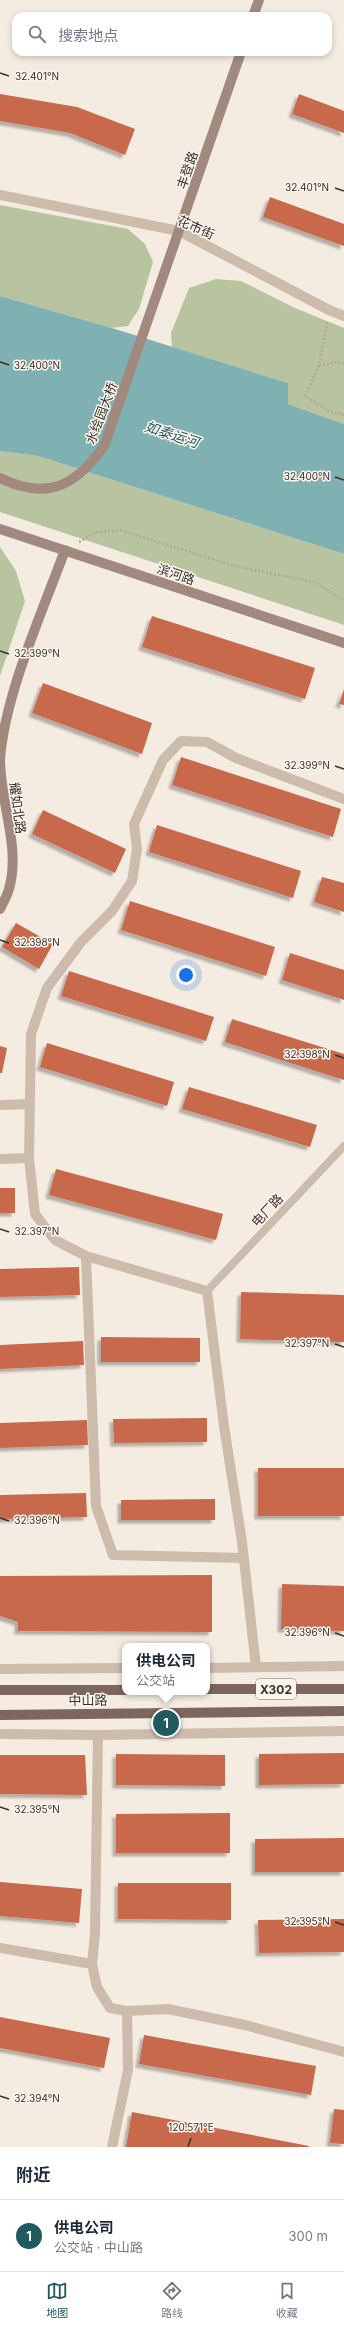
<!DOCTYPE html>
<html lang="zh">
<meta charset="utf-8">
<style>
:root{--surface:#fff;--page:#f6f6f7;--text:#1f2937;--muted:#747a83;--line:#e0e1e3;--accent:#1f5a5e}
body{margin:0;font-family:Inter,"Noto Sans SC",sans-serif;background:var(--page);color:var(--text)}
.you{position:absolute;left:186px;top:975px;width:14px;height:14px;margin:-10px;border:3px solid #fff;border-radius:50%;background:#1a73e8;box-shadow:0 0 0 6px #1a73e833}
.badge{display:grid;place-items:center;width:26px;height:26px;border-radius:50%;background:var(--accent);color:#fff;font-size:13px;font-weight:700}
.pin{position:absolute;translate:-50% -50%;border:2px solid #fff;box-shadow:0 1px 4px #0006}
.popup{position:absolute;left:122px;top:1643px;width:88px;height:52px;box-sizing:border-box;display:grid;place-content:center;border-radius:8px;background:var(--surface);filter:drop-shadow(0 1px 3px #0005);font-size:13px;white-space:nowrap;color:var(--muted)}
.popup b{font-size:15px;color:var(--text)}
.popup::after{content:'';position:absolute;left:50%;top:100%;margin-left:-8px;border:8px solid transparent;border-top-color:var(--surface)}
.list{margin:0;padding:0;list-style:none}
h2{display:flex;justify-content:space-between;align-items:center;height:52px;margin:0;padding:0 16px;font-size:17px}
h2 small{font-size:13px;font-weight:400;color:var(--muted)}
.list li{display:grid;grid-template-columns:26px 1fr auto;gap:12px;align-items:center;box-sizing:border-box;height:72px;padding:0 16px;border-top:1px solid var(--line)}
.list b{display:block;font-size:15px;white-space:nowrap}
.list p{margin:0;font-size:13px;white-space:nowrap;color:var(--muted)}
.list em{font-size:13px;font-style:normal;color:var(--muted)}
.icon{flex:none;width:22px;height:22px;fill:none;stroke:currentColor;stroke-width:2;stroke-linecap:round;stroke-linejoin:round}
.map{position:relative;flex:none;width:344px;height:2147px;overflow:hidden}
.search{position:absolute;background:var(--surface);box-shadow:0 2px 6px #0003;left:12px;right:12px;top:12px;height:44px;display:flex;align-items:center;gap:10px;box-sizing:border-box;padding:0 14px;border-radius:12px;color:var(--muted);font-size:15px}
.sheet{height:124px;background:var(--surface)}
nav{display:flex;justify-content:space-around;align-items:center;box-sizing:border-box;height:56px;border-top:1px solid var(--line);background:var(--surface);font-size:11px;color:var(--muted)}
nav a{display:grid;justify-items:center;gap:2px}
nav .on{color:var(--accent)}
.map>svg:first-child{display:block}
</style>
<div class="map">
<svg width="344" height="2147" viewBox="0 0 344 2147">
<defs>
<filter id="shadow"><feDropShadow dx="-3.5" dy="3.5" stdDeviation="1" flood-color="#0004"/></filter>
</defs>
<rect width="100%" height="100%" fill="#f4ebe1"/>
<path fill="#b8c4a0" d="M0,205L128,229L145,244L153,262L139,309L128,326L112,328L0,296Z
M216,279L241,281L295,308L344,328V424L288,404V383L172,347L171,333L189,288Z
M0,451L38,456L344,554V625L0,512Z
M0,547L16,571L25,601L0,676Z"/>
<path fill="#7fb0b2" d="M0,296L112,328L288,383V404L344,424V554L38,456L0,451Z"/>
<path fill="#c8694b" filter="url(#shadow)" d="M0,94L77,107L135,129L125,155L70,133L0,121Z
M299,94L344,111V133L292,114Z
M270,197L344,224V246L263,217Z
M152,616L315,668L305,699L142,647Z
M43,683L152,723L142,754L32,713Z
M344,689V705L339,704Z
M181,757L341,809L333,837L172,785Z
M43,810L126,849L115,873L32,834Z
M157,825L301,871L293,898L149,852Z
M322,877L344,883V912L314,902Z
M130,901L275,947L266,976L121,930Z
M16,923L53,944L39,969L2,947Z
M290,953L344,970V1000L282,980Z
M69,971L214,1017L206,1041L61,996Z
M232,1019L344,1054V1080L225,1042Z
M47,1043L174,1082L167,1106L40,1067Z
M0,1046L7,1048L2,1073H0Z
M189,1087L317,1125L310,1147L182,1109Z
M56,1169L223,1214L216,1240L49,1195Z
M0,1188H15V1213H0Z
M79,1267L80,1295L0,1297V1269Z
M241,1292L344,1295V1342L240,1339Z
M101,1337L200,1338V1362H101Z
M83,1341L84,1365L0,1369V1345Z
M207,1418V1442L114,1443L113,1419Z
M87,1420L88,1445L0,1448V1423Z
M258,1468H344V1516H258Z
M86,1493L87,1517L0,1519V1495Z
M215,1499V1520H121V1500Z
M212,1575V1632L18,1631V1622L0,1616V1576Z
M282,1584L344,1586V1631L281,1629Z
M344,1753V1784L259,1785V1754Z
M116,1754L225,1755V1786L116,1785Z
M0,1755H85L87,1795L0,1794Z
M230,1813V1853H116V1814Z
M344,1838V1872H255V1839Z
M0,1882L82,1889L79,1923L0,1916Z
M118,1883H231V1920L118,1919Z
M344,1919V1952L259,1953L258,1920Z
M0,2017L110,2038L104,2068L0,2048Z
M144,2035L316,2066L311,2095L139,2064Z
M334,2109L344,2110V2144L330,2143Z
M132,2112L309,2146V2147H126Z"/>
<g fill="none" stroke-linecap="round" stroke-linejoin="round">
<path stroke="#b9a596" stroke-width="2.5" stroke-dasharray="2 2" stroke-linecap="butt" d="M327,322L319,366L305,396L329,411L344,415
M319,366L337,362L344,363
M79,542L96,532L120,530L234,566L314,582L344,600"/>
<path stroke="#cdbbac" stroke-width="8" d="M207,1291L344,1146"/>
<path stroke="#cdbbac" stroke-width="10" d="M0,195L179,231L329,310L344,316
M0,1105L30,1104
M0,1159L29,1158
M86,1256L207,1291L224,1426L242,1542L256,1667
M243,1558L113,1555L96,1506L86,1256L55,1240L35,1214L29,1158L31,1034L47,988L81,942L112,911L132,881L137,849L134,824L163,760L181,741L207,742L236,758L344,799
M207,1668L344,1666
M0,1669L125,1668
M0,1734L98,1735L344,1731
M0,1948L92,1964L97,1987L110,2008L127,2011L128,2070L112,2147
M92,1964L95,1934L98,1735
M127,2011L168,2009L245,2025L344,2052"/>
<path stroke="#a18a7d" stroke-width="10" d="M253,16L259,0
M0,478C47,501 76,486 104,446L241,52
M0,529L344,643
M0,909C3,903 7,896 9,889C21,847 0,803 0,759C5,694 42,613 65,550"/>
<path stroke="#7d675c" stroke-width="10" d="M207,1689H344
M0,1690H125
M0,1715L344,1711"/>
</g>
<path fill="none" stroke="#3b302b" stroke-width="1.5" d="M0,73L9,76M335,188L344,191M0,362L9,365M335,477L344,480M0,651L9,654M335,766L344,769M0,940L9,943M335,1055L344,1058M0,1229L9,1232M335,1344L344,1347M0,1518L9,1521M335,1633L344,1636M0,1807L9,1810M335,1922L344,1925M0,2096L9,2099M188,2147L191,2138"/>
<g text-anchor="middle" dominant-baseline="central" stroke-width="3" stroke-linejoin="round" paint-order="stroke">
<rect fill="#fbf5ee" stroke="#756b66" stroke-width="1" x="256" y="1679" width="40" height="20" rx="3"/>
<g font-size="12" font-weight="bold" fill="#3b302b">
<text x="276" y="1689">X302</text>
</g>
<g font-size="13" fill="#3b302b" stroke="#fbf5ee">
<text transform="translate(187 170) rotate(-71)">丰登路</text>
<text transform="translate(196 227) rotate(24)">花市街</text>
<text transform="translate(101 413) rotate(-69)">水绘园大桥</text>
<text transform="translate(176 574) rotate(19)">滨河路</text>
<text transform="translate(18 808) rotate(82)">耀如北路</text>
<text transform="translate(267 1210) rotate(-47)">电厂路</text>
<text transform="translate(88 1700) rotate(-1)">中山路</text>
</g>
<g font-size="14" font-style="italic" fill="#1f5a5e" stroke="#fbf5ee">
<text transform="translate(172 434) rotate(18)">如泰运河</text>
</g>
</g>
<g font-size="10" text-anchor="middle" fill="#3b302b" stroke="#fbf5ee" stroke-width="3" stroke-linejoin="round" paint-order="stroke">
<text x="37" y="80">32.401°N</text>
<text x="307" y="191">32.401°N</text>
<text x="37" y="369">32.400°N</text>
<text x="307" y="480">32.400°N</text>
<text x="37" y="657">32.399°N</text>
<text x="307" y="769">32.399°N</text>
<text x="37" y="946">32.398°N</text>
<text x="307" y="1058">32.398°N</text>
<text x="37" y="1235">32.397°N</text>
<text x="307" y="1347">32.397°N</text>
<text x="37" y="1524">32.396°N</text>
<text x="307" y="1636">32.396°N</text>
<text x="37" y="1813">32.395°N</text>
<text x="307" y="1925">32.395°N</text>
<text x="37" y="2102">32.394°N</text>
<text x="191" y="2131">120.571°E</text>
</g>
</svg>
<div class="you"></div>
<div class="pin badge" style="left:166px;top:1723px">1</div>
<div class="popup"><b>供电公司</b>公交站</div>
<div class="search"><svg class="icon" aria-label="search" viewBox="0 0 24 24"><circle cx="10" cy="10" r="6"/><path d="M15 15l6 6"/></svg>搜索地点</div>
</div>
<section class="sheet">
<h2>附近<small></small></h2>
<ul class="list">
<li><span class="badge">1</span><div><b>供电公司</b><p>公交站 · 中山路</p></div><em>300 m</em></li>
</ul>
</section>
<nav>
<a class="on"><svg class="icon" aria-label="map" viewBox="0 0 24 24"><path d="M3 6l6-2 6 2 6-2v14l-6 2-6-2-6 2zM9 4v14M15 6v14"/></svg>地图</a>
<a><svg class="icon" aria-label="directions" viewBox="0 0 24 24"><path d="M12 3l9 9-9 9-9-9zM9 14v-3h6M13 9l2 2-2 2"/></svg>路线</a>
<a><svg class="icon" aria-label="saved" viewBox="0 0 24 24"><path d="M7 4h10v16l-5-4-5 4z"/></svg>收藏</a>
</nav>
